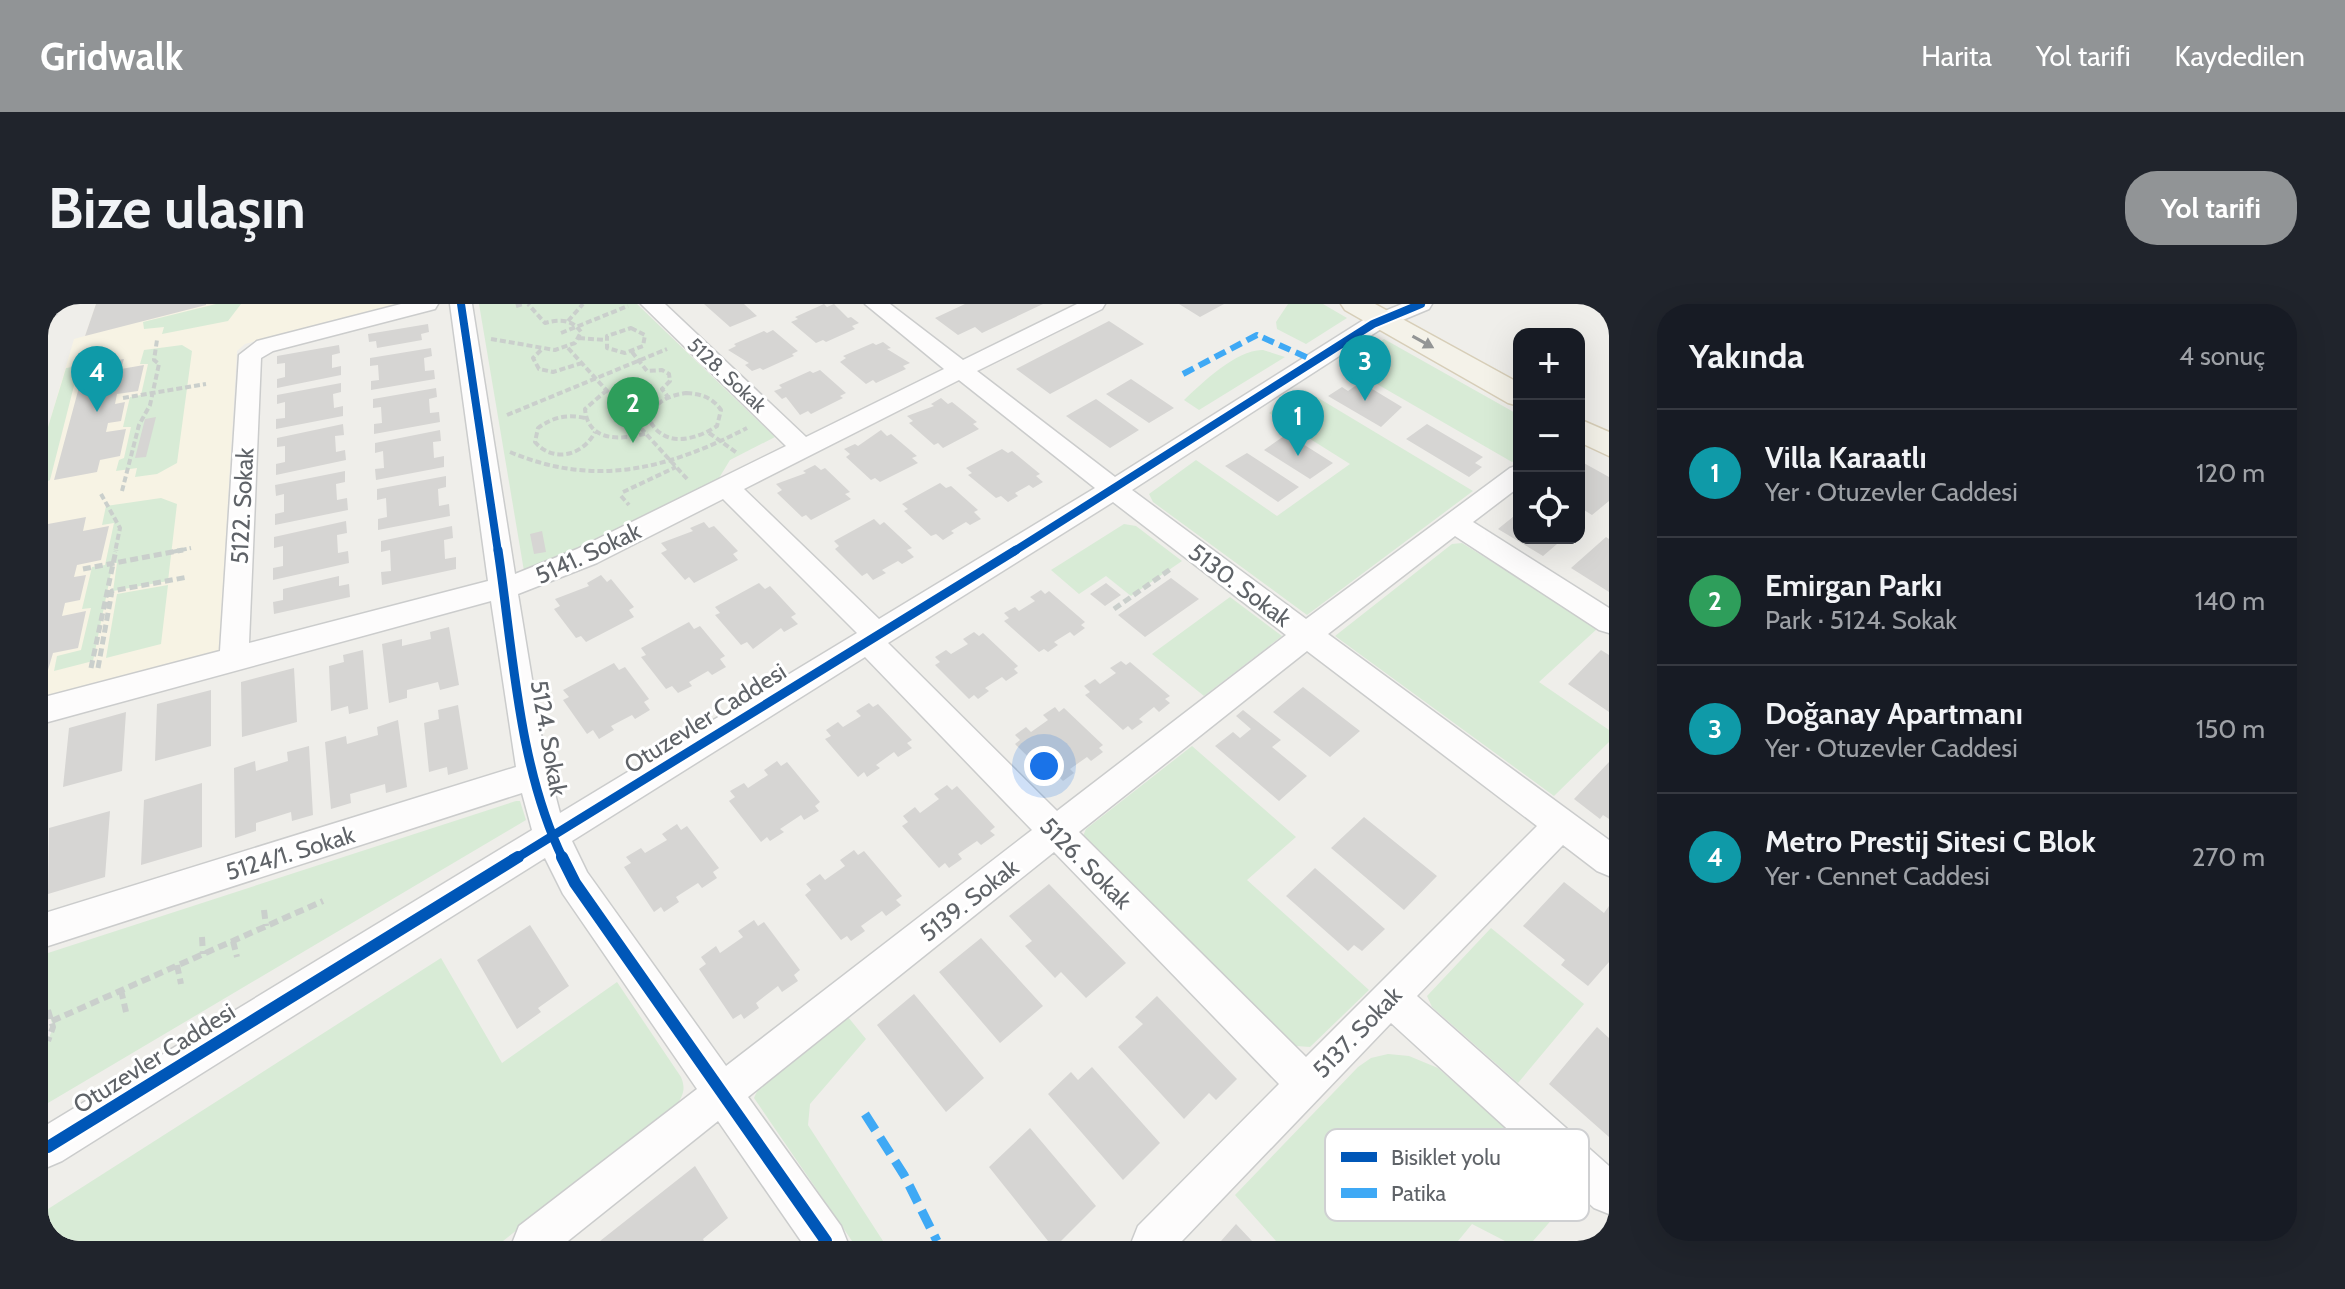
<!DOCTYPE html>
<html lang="tr">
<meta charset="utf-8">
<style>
:root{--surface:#171b24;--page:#20242c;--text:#f1f3f6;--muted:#9ea1a6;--line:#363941;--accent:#919496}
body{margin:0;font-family:Cabin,sans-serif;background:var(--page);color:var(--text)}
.controls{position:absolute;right:24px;top:24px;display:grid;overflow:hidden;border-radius:16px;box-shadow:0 8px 32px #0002}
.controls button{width:72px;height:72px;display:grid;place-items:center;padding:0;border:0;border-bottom:2px solid var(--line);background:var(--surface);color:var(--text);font:40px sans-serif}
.you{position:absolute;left:996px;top:462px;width:28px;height:28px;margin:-20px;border:6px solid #fff;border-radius:50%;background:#1a73e8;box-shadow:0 0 0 12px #1a73e833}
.badge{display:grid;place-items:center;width:52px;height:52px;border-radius:50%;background:var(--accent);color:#fff;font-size:26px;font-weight:700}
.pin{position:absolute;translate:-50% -66px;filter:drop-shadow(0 2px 4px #0008)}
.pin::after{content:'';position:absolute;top:42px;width:28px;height:24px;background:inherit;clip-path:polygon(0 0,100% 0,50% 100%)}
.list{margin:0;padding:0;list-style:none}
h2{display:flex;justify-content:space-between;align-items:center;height:104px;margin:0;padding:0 32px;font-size:34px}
h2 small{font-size:26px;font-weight:400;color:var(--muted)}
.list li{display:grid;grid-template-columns:52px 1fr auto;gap:24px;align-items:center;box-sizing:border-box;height:128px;padding:0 32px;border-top:2px solid var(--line)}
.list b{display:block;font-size:30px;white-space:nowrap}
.list p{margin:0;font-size:26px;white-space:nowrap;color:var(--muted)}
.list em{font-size:26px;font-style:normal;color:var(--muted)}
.icon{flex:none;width:44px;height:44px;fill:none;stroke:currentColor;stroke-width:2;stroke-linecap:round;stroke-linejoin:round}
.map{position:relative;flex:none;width:1561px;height:937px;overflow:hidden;border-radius:32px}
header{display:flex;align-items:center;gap:48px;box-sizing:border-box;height:112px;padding:0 40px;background:var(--accent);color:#fff}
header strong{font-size:38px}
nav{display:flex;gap:44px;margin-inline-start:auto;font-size:28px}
.intro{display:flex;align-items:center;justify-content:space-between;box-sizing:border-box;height:192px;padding:0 48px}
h1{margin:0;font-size:56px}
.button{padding:20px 36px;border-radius:32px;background:var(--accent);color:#fff;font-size:28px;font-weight:700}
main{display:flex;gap:48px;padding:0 48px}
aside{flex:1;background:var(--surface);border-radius:32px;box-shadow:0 8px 32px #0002}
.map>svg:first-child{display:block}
</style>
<header>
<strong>Gridwalk</strong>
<nav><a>Harita</a><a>Yol tarifi</a><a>Kaydedilen</a></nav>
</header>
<div class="intro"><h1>Bize ulaşın</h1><a class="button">Yol tarifi</a></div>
<main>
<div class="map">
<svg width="1561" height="937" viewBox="0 0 1561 937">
<rect width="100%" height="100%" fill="#efeeea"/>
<path fill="#f7f3e4" d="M48,0H350L197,40L189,47L171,348L0,392V123L26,35L37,32Z"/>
<path fill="#d8ebd6" d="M168,0H193L180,17L114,30L116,23L96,25L95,18Z
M431,0H589L727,133L682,156L671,174L531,245L476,267Z
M1240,0H1275L1299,14L1258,40L1229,25L1228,18Z
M1336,35L1471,111V153L1464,158L1296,61Z
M134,41L144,47L129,159L109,170L87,173L89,164L68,167L71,156L76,154L83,123H75L82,93L93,91L100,60H92L96,46Z
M1215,46L1237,53L1151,106L1136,96C1154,79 1189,45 1215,46Z
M31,62L2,176L0,177V123L18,64Z
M1257,86L1425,187L1259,311L1105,198L1101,190L1148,156L1229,212L1302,160L1221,109Z
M113,194L129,200L120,277L65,287L69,259H65L45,357L6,367L9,352L33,346L43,304L34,305L44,263L57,261L66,219L54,221L58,202Z
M1076,220L1088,222L1134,257L1083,292L1058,272L1031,290L1003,266Z
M1414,239L1550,324L1491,378L1561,426V438L1506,492L1287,332L1404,240Z
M120,281L113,340L58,354L69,290Z
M1182,293L1234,332L1156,392L1104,350Z
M1144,442L1248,533L1199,576L1321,686L1262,743L1248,742L1238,735L1035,532L1038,525Z
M468,497H472L478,516L0,799V737L5,723L0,706V649Z
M1443,624L1536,700L1470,779L1384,703L1379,692Z
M393,654L454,759L569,678L633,773C638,785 635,791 629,801L455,937H0V905Z
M800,713L818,735L762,800L760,821L835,937H804L706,794L710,785Z
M1340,750L1361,752L1390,764L1529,887L1485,937H1457L1424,920L1410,937H1228L1187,891L1310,763L1323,754Z"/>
<path fill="#d6d5d3" d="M48,0H158V1L37,32Z
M656,0H696L709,12L682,23Z
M776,0L779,3L786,0L800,14L803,13L811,19L804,22L807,25L778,38L775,36L768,39L743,18L750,15L747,13Z
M917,0H995L934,29L927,23L910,31L887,14Z
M1131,0H1176L1152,13Z
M1061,17L1096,40L1002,90L968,65Z
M380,20L381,28L373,30L374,36L329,44L328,37L321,38L320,30Z
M725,26L750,47L744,50L746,52L715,66L712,64L704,67L697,61L701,59L680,46L688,42L686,40L716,27L719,29Z
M835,38L843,44L839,45L862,59L855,62L858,65L828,79L825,76L818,80L792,58L798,54L795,52L825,39L828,41Z
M291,41L292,49L284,51V64L293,62V71L229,84V75L237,73V59L229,60V52Z
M383,44L384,52L376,54L377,67L386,66L387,75L323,86V77L331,76L330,61L322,62V54Z
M76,55L73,65L96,61L90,87L69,90L67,100L77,98L73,117L60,119L58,128L78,125L72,152L52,156L49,168L6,176L37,61Z
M772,66L798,89L792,92L795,94L763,110L760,107L752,111L738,93L734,95L726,87L734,84L731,81L762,67L765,69Z
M1083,75L1126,104L1101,119L1058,90Z
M293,79V88L285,90L286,104L295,102V112L228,125V115L237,114V98L229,100V91Z
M1310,80H1316L1354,103L1333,123L1280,92L1294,83L1300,87Z
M388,84L389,93L381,95L382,109L391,108L392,118L326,130V120L334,119L333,103L325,104V95Z
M893,94L900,100L904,98L929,118L925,120L931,125L895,144L890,139L886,141L861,119L865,117L859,112L886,102L883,100Z
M1048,95L1091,126L1062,144L1018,112Z
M108,113L98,153L87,154L97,115Z
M295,120L296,131L287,132L288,148L297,146L298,156L228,171V160L237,158V142L229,143V134Z
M1379,120L1435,153L1427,159L1434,163L1421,173L1358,135Z
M392,126L393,137L385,138L386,154L396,152V163L328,176L327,165L336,164L335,147L327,149V139Z
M833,126L839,132L843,130L869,152L864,154L870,159L832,178L827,174L823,176L798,153L802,150L796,145L807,140L810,142Z
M1239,130L1285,159L1262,175L1216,146Z
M954,145L960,149L964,147L992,170L988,172L995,178L985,184L981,181L967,189L970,192L960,198L953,192L948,194L920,171L924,169L918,164Z
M1199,149L1251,183L1230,198L1177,162Z
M1534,158L1561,173V197L1544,211L1531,203V161Z
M767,161L773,166L777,164L802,188L797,190L803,195L763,216L758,211L754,213L729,189L734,186L728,180L758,169L755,167Z
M297,167V178L288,180L289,196L299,194L300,206L227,221V210L236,208V190L228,192L227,181Z
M398,172V183L390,185L391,202L401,200L402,212L330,226V215L339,213L338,194L329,196V185Z
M892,179L898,184L903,182L930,206L926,208L933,215L922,221L918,218L903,227L906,229L895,236L888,230L883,232L856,207L860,205L854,200Z
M1471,208V234H1516L1495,252L1450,225Z
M38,213L35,227L61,222L53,256L29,261L26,273L38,271L32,296L17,299L14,312L38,307L30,344L5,349L0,366V220Z
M826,215L832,221L836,218L864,244L859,246L866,253L854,260L850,257L834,266L838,269L825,276L819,269L814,272L787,245L791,242L786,237Z
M298,217L299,229L289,231L290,249L300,247L301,259L225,276V264L235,262V242L226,244V233Z
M656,218L661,224L666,222L690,247L685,250L690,256L646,279L641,273L637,276L613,249L619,246L613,239L645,227L642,224Z
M404,222L405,234L396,236L397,255L408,253V265L334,281L333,268L343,267L342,246L333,248V237Z
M494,227L498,248L486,250L482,230Z
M1558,233L1561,235V288L1523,264Z
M553,271L559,278L563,275L586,303L581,306L586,313L538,338L533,332L528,334L506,305L512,302L507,295L541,282L539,279Z
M291,272V282L301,280L302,293L226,310L225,298L235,296V285Z
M1123,274L1151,295L1097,333L1070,311Z
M711,279L717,285L722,282L748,310L743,313L750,320L736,328L733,324L705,345L699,338L693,341L667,311L672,309L667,303Z
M1058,279L1073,291L1057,302L1042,290Z
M993,286L997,290L1001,287L1037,318L1033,321L1037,324L1026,332L1022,328L1006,338L1010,341L1000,348L996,345L991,348L956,317L961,314L956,309L967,303L971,307L987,297L982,293Z
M641,318L646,325L652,322L677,352L672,355L678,363L664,371L660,367L641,378L644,382L630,389L624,382L618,385L593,353L598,351L593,344Z
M401,323L411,381L392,386L390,378L359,386V394L341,399L334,340L354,335V342L383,335L382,328Z
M926,328L931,332L935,329L970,362L966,365L970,369L958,377L954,373L937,384L941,387L930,395L926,391L921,395L887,361L892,358L887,353L898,346L903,350L920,340L915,335Z
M315,346L320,405L301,410L300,402L283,407L281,362L296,358L295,351Z
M1553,346L1561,351V408L1520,380Z
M1073,357L1078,361L1082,358L1122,392L1117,395L1122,399L1111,408L1106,403L1091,415L1095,418L1084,426L1080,422L1075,426L1037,391L1042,388L1036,382L1047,375L1052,380L1068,369L1062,364Z
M566,359L571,366L577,363L601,395L596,398L602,406L587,415L584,411L563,422L566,426L551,435L545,426L539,430L515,396L521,393L515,386Z
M246,364L249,418L194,433L193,378Z
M1255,383L1312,427L1282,453L1225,408Z
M163,386V442L107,457L109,400Z
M821,399L825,403L830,400L864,436L859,439L864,444L850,453L846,448L828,461L832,464L819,473L816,468L810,473L777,435L783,432L778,426L790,418L795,423L813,412L808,407Z
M410,401L420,465L400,471L399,463L381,468L376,419L391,415L390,406Z
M1007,403L1011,408L1016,404L1055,441L1051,444L1055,448L1043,457L1039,453L1022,465L1026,469L1015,477L1011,473L1005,477L967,440L972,436L967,431L978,423L983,428L1000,416L995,411Z
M1195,406L1233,436L1224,443L1259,472L1231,497L1167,442L1185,428L1192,434L1203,425L1188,412Z
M78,408L74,467L15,483L21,424Z
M350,416L359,483L338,489L337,480L302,490L303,499L283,505L277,438L298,432L299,440L330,431L329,423Z
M261,442L265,511L244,517L243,508L208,519V527L187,534L186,464L207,457L208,467L240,457L239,448Z
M729,457L733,462L739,458L772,498L767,502L771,507L756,516L753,511L732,525L736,528L722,537L719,533L713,538L681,497L687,493L682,487L696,479L700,484L720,471L716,466Z
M1561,458V515L1555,511L1552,515L1526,495Z
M154,479V543L93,561L96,496Z
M899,481L904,486L909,482L947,523L942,527L947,531L933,541L929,537L910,550L914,555L901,564L897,559L891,564L854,522L860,518L855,512L867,503L872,509L891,495L886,490Z
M62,507L57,573L0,590L1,524Z
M1316,513L1389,572L1356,606L1283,544Z
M629,520L633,526L639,522L671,564L665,568L669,574L654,584L650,579L628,593L631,598L616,608L613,603L606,608L576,563L583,559L578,553L593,544L597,549L619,536L614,530Z
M806,546L810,551L816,547L854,592L848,596L853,601L838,612L834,607L813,622L817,627L803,637L799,632L793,636L757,591L763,586L758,580L772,570L777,576L797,562L792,556Z
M1267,564L1337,625L1314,647L1306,641L1300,647L1238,592Z
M1516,578L1556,609L1561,602V658L1540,682L1513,661L1517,656L1475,622Z
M1001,580L1078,659L1038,694L1013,668L1007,674L977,642L984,637L961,612Z
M706,616L710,622L716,618L752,666L746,671L750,677L734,688L730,682L708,699L711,704L696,715L693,710L685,715L651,665L658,660L653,653L668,642L672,649L695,633L690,627Z
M482,621L521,682L490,704L493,708L469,725L429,656Z
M933,634L995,702L952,739L891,668Z
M866,690L936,774L898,808L829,721Z
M1109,692L1189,775L1168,796L1161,789L1136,815L1070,743L1095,720L1087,713Z
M1549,723L1561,734V833L1501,780Z
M1044,763L1112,839L1075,876L1000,790L1023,768L1030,776Z
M982,824L1048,902L1013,937H1000L941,863Z
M647,862L680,914L655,935L656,937H552Z
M1188,920L1204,937H1173Z"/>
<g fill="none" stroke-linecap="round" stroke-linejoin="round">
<defs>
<path id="minor" d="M0,0H14L8,10L0,12Z
M353,0H390L387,5L225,47L213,54L201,339L440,277L402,0H424L467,270L529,245L738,142L593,0H617L758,133L896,65L817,0H842L915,56L1029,0H1057L1054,5L929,67L1067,173L1317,15L1354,0H1384L1381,5L1333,25L1084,186L1258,315L1462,164L1471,161V183L1425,218L1561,304V329L1551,326L1407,232L1280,330L1561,536V572L1549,567L1515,541L1369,692L1561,862V910L1546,904L1343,719L1134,937H1084L1090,922L1231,780L1006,548L700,793L793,922L799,937H753L670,817L520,937H465L471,922L649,785L515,590L497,554L14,857L0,863V820L484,526L474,489L0,642V608L468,463L443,297L0,418V392L172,347L191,51L209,37ZM911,76L1047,184L831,315L696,185ZM675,195L809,329L512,509L496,448L470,290L549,259ZM1065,198L1238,331L1009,507L840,339ZM1259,347L1489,522L1258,753L1031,528ZM817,353L984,526L678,762L539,568L524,537Z"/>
<path id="major" d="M1293,0H1327L1471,79V102L1460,99L1297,6Z
M1531,115L1561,128V152L1531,138Z"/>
</defs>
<use href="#minor" stroke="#cbcccc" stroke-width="3"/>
<use href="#major" stroke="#d7ceb8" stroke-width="3"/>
<path stroke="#cacfcc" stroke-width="4" stroke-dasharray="6 3" stroke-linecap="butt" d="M468,2L475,0
M520,17L535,0
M583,24L597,31L595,42L577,49L559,44V32Z
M513,29L580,2
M531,34L557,36
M443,35L507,46L527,39L533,28C524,15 511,15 497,19L480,0
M520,44L640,176
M493,46L485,54L491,65L505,68L534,59
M584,48L599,67L614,66L621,70L622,77L614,85L620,93
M559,86L537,105C540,139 574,136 600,129
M638,89C653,90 664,93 673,106L669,122C646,137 615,144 601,115C607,97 620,92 638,89Z
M75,94L158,80
M459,111L619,45
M537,114C519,110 505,113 490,124L487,138C505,159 535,152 547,128
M661,129L689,149
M462,148C547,184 620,165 699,124
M74,187L91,121L102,101L111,60L106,56L109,36
M575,188L628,163
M53,190L72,224L67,248
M573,192L581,201
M124,248L143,244"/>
<path stroke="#cacfcc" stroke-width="5" stroke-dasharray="8 4" stroke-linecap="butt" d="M35,265L135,246
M1066,305L1124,264
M43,364L68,246
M50,364L64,287L140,273"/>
<path stroke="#cacfcc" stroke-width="6" stroke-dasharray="9 5" stroke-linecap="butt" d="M216,606L218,622
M154,633L155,650
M185,637L189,653
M129,661L133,680
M73,686L78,708
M0,706L5,723L0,737
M4,717L275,597"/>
<use href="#minor" fill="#fdfcfc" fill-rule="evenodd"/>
<use href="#major" fill="#f4f2e9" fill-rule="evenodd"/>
<path stroke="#3fa9f5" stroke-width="6" stroke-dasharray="12 6" stroke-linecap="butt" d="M1135,70L1209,31L1267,57"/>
<path stroke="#3fa9f5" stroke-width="9" stroke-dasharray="19 9" stroke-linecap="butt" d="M817,810L856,871L889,937"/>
<defs>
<path id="cycleway-far2" d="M413,0L450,248
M965,248L1325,20L1373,0"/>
<path id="cycleway-far1" d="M450,246C465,346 470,463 515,555
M467,555L968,246"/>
<path id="cycleway" d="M514,553L527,579L778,937
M0,843L470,553"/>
</defs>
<use href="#cycleway-far2" stroke="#fff" stroke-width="12"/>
<use href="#cycleway-far1" stroke="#fff" stroke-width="14"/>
<use href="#cycleway" stroke="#fff" stroke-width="17"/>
<use href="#cycleway-far2" stroke="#0057b8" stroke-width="8"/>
<use href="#cycleway-far1" stroke="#0057b8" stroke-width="9"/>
<use href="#cycleway" stroke="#0057b8" stroke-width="12"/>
</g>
<defs><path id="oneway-solid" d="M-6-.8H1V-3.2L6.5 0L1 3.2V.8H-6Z" transform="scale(2)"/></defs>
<use fill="#939595" href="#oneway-solid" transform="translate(1375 38) rotate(29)"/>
<g text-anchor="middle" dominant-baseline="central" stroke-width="6" stroke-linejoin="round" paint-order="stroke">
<g font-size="20" fill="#5f6368" stroke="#fff">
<text transform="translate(679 71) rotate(43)">5128. Sokak</text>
</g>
<g font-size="24" fill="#5f6368" stroke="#fff">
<text transform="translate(194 202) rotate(-87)">5122. Sokak</text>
<text transform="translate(540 249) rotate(-25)">5141. Sokak</text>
<text transform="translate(1192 281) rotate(37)">5130. Sokak</text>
<text transform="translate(657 414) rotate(-32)">Otuzevler Caddesi</text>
<text transform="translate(501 434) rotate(80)">5124. Sokak</text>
<text transform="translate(242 549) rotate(-17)">5124/1. Sokak</text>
<text transform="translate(1038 559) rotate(45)">5126. Sokak</text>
<text transform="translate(921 596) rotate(-38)">5139. Sokak</text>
<text transform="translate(1309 728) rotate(-46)">5137. Sokak</text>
<text transform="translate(106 754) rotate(-32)">Otuzevler Caddesi</text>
</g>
</g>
<rect x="1277" y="825" width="264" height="92" rx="12" fill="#fff" stroke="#cfd0d2" stroke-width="2"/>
<rect x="1293" y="848" width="36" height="10" fill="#0057b8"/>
<rect x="1293" y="884" width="36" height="10" fill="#3fa9f5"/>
<g font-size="22" fill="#5f6368">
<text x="1343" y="861">Bisiklet yolu</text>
<text x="1343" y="897">Patika</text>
</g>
</svg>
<div class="controls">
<button>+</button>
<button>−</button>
<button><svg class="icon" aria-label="locate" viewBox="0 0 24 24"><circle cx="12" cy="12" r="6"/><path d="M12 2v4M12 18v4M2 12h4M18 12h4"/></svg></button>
</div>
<div class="you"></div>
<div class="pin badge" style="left:1250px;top:152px;background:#0f9aa8">1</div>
<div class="pin badge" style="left:585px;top:139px;background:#2e9e5b">2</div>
<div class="pin badge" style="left:1317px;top:97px;background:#0f9aa8">3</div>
<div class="pin badge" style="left:49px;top:108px;background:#0f9aa8">4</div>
</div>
<aside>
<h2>Yakında<small>4 sonuç</small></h2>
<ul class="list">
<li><span class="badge" style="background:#0f9aa8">1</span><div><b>Villa Karaatlı</b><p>Yer · Otuzevler Caddesi</p></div><em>120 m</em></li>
<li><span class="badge" style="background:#2e9e5b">2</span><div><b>Emirgan Parkı</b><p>Park · 5124. Sokak</p></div><em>140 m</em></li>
<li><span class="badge" style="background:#0f9aa8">3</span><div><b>Doğanay Apartmanı</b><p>Yer · Otuzevler Caddesi</p></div><em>150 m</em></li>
<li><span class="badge" style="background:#0f9aa8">4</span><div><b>Metro Prestij Sitesi C Blok</b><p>Yer · Cennet Caddesi</p></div><em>270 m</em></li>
</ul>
</aside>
</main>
